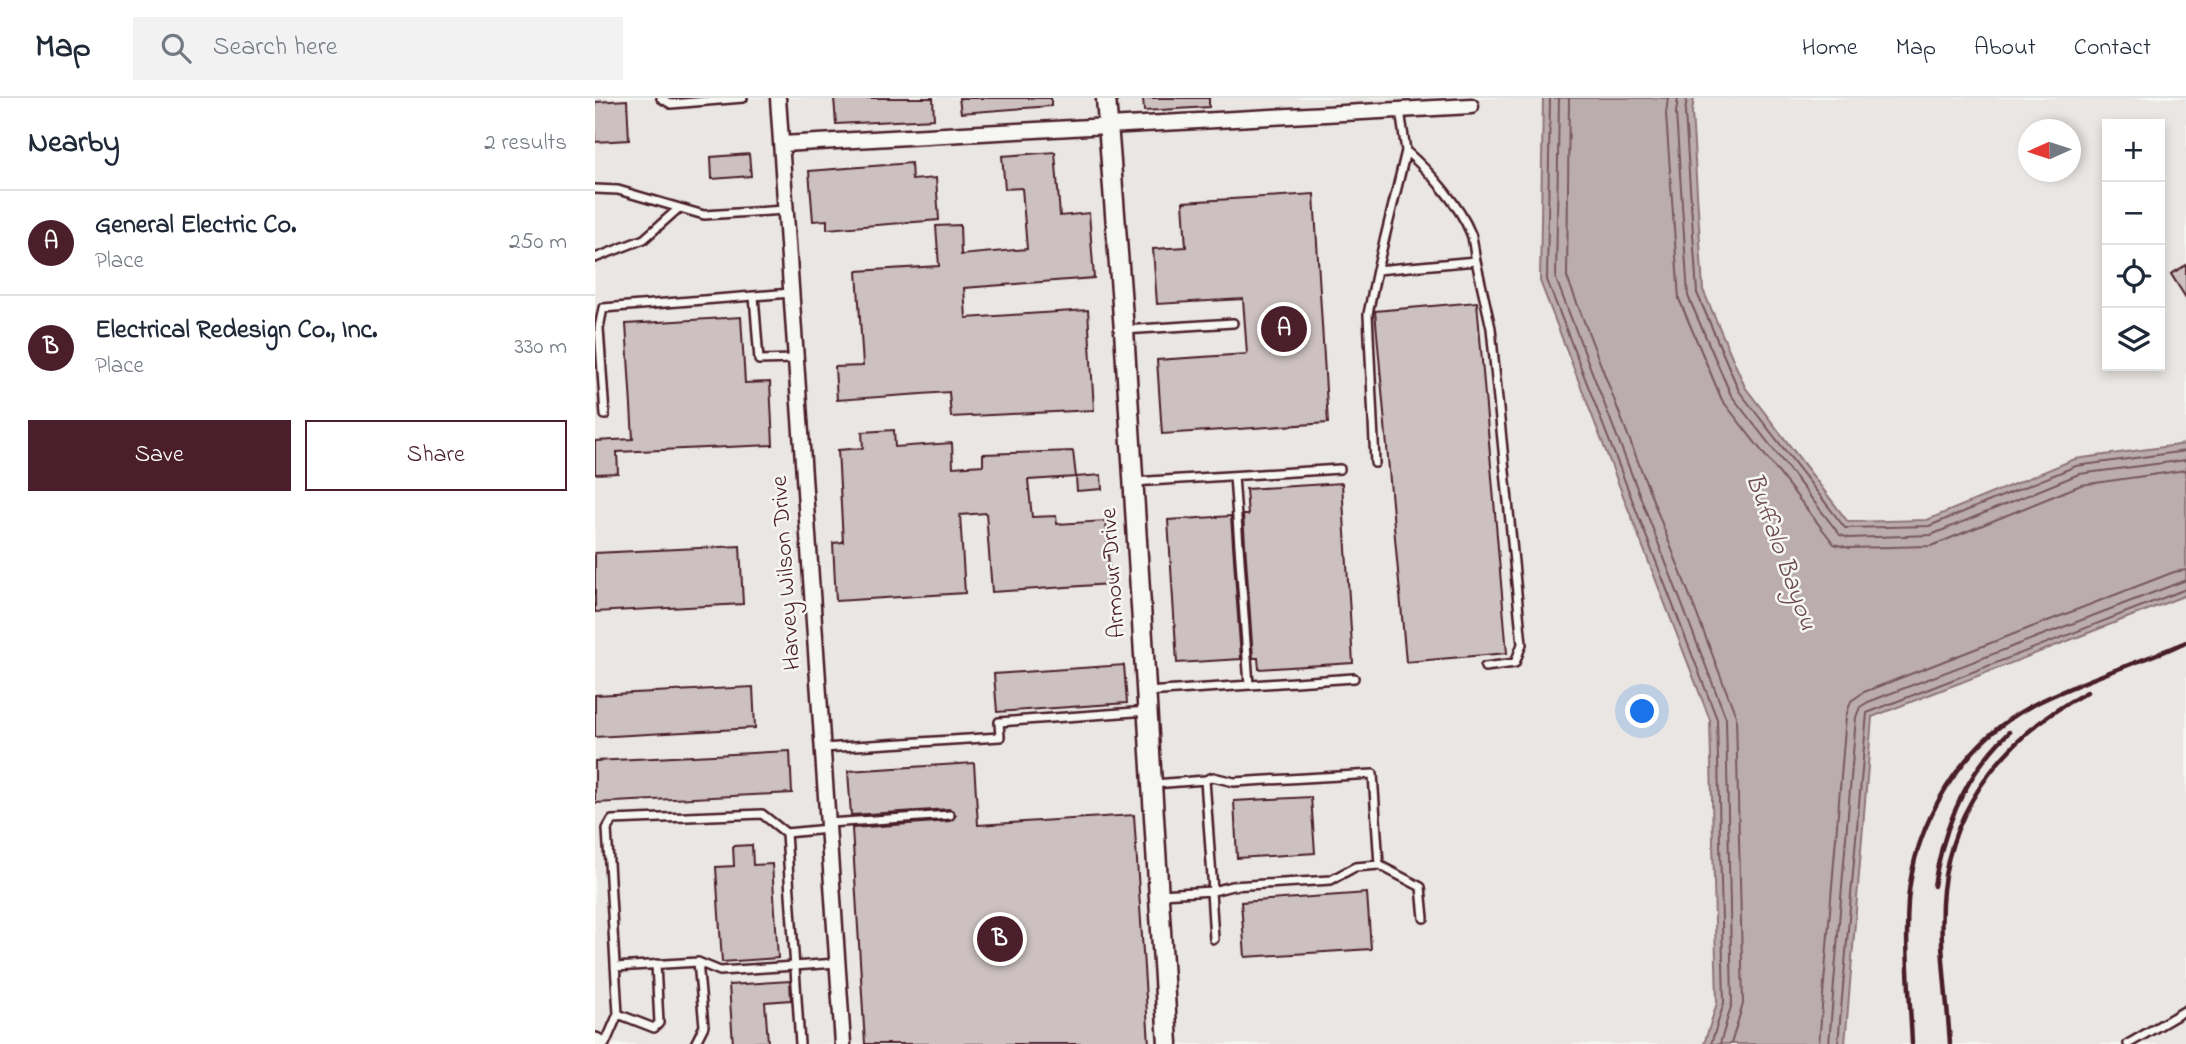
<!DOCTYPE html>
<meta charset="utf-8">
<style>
:root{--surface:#fff;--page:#f2f2f3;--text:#1f2937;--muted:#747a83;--line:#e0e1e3;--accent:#4a1f2b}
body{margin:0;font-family:"Indie Flower",sans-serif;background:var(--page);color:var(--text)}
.controls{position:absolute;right:21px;top:21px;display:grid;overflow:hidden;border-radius:0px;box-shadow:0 4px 10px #0003}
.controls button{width:63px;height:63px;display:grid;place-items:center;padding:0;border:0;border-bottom:2px solid var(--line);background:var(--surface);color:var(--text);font:35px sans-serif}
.compass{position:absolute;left:1423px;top:21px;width:63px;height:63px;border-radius:50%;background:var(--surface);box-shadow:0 4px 10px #0003;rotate:267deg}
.you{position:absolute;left:1048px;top:614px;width:24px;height:24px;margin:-18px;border:5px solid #fff;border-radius:50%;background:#1a73e8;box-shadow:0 0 0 10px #1a73e833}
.badge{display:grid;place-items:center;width:46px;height:46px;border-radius:50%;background:var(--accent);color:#fff;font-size:23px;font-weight:700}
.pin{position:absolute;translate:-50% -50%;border:4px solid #fff;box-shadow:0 2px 7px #0006}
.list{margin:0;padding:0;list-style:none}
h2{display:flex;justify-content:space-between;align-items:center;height:91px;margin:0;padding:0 28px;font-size:30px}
h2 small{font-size:23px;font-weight:400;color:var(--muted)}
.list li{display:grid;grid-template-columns:46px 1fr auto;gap:21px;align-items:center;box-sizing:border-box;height:105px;padding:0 28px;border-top:2px solid var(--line)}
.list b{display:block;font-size:26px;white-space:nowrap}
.list p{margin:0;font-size:23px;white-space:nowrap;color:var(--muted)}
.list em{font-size:23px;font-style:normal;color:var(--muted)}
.actions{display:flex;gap:14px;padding:21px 28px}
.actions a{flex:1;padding:16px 0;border:2px solid var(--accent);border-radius:0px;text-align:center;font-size:24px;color:var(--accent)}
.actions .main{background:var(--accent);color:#fff}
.icon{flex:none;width:38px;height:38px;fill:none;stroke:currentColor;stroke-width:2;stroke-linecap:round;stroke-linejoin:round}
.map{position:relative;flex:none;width:1591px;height:946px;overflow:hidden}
header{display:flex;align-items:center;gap:42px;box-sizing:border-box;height:98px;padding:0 35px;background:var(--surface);border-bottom:2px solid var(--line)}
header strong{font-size:33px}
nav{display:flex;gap:38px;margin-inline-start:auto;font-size:24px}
.search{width:490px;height:63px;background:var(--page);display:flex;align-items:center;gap:18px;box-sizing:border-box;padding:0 24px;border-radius:0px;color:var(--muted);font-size:26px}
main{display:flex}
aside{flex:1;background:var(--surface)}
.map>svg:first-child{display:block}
</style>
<header>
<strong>Map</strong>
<div class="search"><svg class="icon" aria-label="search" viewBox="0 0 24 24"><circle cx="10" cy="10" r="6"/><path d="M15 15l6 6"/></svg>Search here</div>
<nav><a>Home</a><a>Map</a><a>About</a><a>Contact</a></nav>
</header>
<main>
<aside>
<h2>Nearby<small>2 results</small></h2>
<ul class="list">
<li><span class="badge">A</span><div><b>General Electric Co.</b><p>Place</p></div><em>250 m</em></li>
<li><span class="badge">B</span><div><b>Electrical Redesign Co., Inc.</b><p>Place</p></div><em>330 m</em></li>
</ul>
<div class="actions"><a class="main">Save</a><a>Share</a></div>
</aside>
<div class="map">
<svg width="1591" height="946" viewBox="0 0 1591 946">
<rect width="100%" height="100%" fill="#f6f6f2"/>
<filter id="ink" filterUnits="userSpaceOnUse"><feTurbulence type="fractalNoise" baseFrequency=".0143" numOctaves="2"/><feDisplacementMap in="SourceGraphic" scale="14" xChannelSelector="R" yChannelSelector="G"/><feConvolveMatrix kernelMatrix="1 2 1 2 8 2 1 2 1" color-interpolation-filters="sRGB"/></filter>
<g filter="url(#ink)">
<path fill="#e9e6e3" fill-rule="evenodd" d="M0,0H948L945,183L1115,622L1122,905L1109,946H0Z
M1099,0H1591V346L1480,361L1332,422L1254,424L1150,289L1108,192L1097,14ZM1512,26H1565V268H1512ZM1434,32H1476V74H1434Z
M1591,497V946H1250L1277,619Z"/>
<path fill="#bbadae" stroke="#8e747a" stroke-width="2" d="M948,0H1099L1097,14L1108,192L1150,289L1253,424L1332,422L1480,361L1591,346V497L1277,619L1250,946H1109L1122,905L1115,622L945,183Z"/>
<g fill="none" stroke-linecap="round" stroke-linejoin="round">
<path stroke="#77585f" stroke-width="2" d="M955,0L952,182L1122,621L1129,905L1116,946
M964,0L961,181L1131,620L1137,905L1125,946
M974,0L972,179L1141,618L1148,906L1136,946
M1073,0L1071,16L1084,201L1127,302L1239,446L1254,450L1336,448L1486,387L1591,372
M1083,0L1081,15L1093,198L1136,297L1245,437L1254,440L1336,437L1484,376L1591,362
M1092,0L1090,15L1102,195L1144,293L1250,430L1334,428L1481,368L1591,353
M1224,946L1251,618L1256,603L1269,594L1579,474L1591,472
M1234,946L1261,619L1265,609L1273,604L1591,482
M1243,946L1272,615L1591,491"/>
</g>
<path fill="#ccc1c0" stroke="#4a1f2b" stroke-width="2" d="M239,0H338L339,21L241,26Z
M364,0H456V8L366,15Z
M548,0H614V9L549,13Z
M32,2L34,42L0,44V4Z
M460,54L465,118L494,115L499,180L369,190L371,220L493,212L499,312L356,319L354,294L242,302L240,269L268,268L262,173L344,168L341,128L365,127L366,157L432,151L427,90L410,91L407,58Z
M154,56L156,78L117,81L116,59Z
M316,65L317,82L341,80L344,122L232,131V122L218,123L214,73Z
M719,96L733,325L567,336L562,262L652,256L648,201L562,206L558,151L591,149L588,104Z
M1591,167V200L1576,176Z
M882,204L912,555L811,564L780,213Z
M146,219L150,285L175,284L178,347L22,354L23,375L0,376V343L38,341L31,226Z
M299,332L300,349L357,345L358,369L388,367V356L478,353L481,379L433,382L437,419L461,418L462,426L511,423L515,486L397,494L391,415L365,417L370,495L241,503L238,445L248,444L243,352L268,350L267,334Z
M506,377L507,391L482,393L481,379Z
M747,385L758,565L664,571L663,560H658L648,417H653L651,391Z
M636,418L646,561L582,565L573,422Z
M145,448L148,506L0,514V455Z
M529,567L532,605L402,614L399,576Z
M158,589L160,630L0,639V597Z
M195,653L197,695L0,705V663Z
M379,665L383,727L539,717L554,946H270L257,730L355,723L361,717L355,711L256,717L253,673Z
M716,699L720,755L642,760L639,703Z
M157,747L158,767L177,766L183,860L127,864L121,769L139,768L138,748Z
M772,795L776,851L650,859L646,804Z
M195,883L196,902L170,904L173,944L138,946L134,887Z"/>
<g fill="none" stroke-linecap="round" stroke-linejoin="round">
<defs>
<path id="service" d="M66,0L76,6L148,0
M805,12L811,53C835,74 864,106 876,136C879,144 879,155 881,163L782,172L811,53
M0,91L23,92L109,117L190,112
M0,160L49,141L84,110
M881,163L896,230L927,546L920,565L890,569
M159,198L164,262L200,261
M529,232L638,225
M10,317L4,230L8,210L196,195
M780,365L773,216L782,172
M639,378L654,587
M538,384L745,371
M552,594L759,580
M228,650L405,639L404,624L553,613
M610,682L618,679L639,684L778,676L784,767L760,769L736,782L637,788L618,793
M559,686L610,682L618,793L565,796
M233,725L355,717
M191,735L233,731
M784,767L826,789L829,820
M616,793L619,841
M20,869L103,864L125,873L242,865
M23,916L59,930L64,925L61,866
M10,946L23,916L12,731L17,722L167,716L191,735L205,946
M100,946L109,928L103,864
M1533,946L1591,912"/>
<path id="minor" d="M183,0L248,946
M187,46L876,8"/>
<path id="tertiary" d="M511,0L529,232L573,946"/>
<path id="secondary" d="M0,945L2,946"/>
</defs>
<use href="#service" stroke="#4a1f2b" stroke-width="12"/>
<use href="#minor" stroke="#4a1f2b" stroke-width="19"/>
<use href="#tertiary" stroke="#4a1f2b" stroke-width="23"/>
<use href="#secondary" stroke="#4a1f2b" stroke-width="24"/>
<use href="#service" stroke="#f6f6f2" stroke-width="7"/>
<use href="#minor" stroke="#f6f6f2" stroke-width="14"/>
<use href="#tertiary" stroke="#f6f6f2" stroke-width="18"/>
<use href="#secondary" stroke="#f6f6f2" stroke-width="19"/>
<path stroke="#4a1f2b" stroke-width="4.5" d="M1566,555L1591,544
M1339,788C1348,729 1370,676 1414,634
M1317,946C1315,899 1310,850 1313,803C1319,725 1367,645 1436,608C1480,585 1529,570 1574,551
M1355,946C1352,896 1343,842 1348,792C1357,704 1416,634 1492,594"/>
</g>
</g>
<g text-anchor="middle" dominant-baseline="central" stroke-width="5" stroke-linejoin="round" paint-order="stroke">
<g font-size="24" fill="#4a1f2b" stroke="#f6f6f2">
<text transform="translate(192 475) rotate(-94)">Harvey Wilson Drive</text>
<text transform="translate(519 475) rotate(-94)">Armour Drive</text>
</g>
<g font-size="26" font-style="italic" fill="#6c4a52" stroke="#f6f6f2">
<text transform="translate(1185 454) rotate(70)">Buffalo Bayou</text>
</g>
</g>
</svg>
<div class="controls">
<button>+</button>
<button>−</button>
<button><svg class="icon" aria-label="locate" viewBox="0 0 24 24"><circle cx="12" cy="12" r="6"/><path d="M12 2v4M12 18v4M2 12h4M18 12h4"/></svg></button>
<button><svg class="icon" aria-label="layers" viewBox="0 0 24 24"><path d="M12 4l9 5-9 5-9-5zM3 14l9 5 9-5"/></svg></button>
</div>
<svg class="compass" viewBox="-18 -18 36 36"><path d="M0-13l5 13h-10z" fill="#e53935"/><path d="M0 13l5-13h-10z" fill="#747a83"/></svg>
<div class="you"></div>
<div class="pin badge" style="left:689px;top:231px">A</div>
<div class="pin badge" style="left:405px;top:841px">B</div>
</div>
</main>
